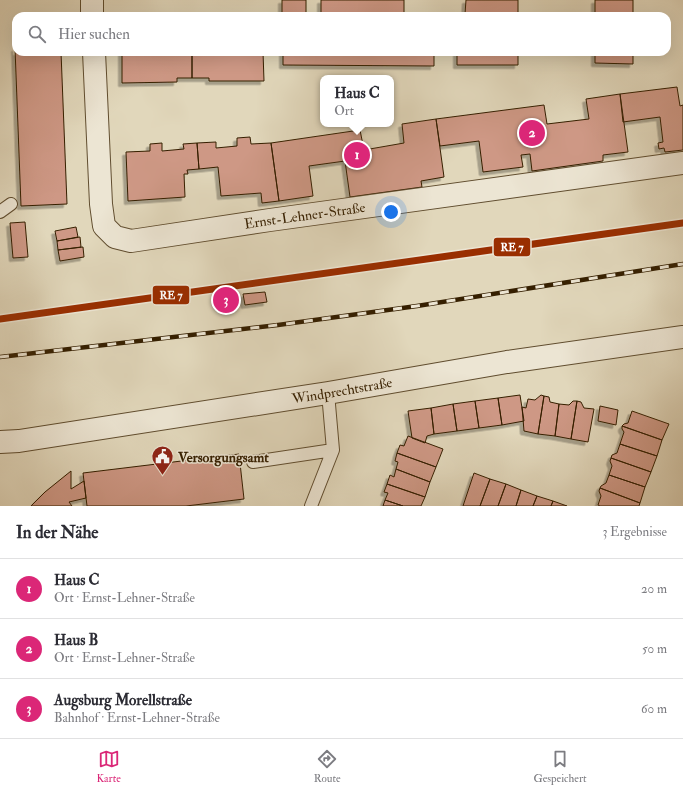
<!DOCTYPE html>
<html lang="de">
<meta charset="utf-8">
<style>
:root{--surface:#fff;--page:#f2f2f3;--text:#2b2b33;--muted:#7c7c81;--line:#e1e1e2;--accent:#db2777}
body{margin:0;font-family:"IM FELL Double Pica",serif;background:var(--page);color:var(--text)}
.you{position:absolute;left:391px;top:212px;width:14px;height:14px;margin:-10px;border:3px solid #fff;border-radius:50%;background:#1a73e8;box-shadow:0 0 0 6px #1a73e833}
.badge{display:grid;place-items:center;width:26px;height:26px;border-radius:50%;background:var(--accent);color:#fff;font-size:13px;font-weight:700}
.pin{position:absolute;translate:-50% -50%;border:2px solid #fff;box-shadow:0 1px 4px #0006}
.popup{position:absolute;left:320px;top:75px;width:74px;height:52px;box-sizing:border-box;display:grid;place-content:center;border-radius:8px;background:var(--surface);filter:drop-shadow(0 1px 3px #0005);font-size:13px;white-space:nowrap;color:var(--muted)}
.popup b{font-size:15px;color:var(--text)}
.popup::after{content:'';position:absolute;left:50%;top:100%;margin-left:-8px;border:8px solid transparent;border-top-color:var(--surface)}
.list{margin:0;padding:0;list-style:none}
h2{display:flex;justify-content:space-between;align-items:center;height:52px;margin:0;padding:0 16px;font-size:17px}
h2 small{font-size:13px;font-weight:400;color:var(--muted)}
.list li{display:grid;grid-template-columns:26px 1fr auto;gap:12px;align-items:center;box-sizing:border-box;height:60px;padding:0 16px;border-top:1px solid var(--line)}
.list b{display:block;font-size:15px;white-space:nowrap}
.list p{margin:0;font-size:13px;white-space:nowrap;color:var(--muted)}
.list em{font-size:13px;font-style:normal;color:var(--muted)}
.icon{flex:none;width:22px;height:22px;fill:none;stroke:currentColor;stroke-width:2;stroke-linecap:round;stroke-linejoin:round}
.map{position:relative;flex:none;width:683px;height:506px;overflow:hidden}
.search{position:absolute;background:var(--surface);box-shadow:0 4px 16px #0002;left:12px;right:12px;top:12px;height:44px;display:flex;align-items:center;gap:10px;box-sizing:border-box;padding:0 14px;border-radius:12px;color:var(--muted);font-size:15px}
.sheet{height:232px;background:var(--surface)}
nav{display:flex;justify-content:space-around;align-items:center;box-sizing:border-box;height:56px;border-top:1px solid var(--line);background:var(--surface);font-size:11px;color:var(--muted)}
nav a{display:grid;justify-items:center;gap:2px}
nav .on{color:var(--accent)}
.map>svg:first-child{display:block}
</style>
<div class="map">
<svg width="683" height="506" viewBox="0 0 683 506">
<defs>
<filter id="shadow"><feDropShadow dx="-3.5" dy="3.5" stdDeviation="0" flood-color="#0004"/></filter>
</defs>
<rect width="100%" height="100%" fill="#e1d7bb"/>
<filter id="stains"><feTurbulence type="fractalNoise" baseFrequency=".005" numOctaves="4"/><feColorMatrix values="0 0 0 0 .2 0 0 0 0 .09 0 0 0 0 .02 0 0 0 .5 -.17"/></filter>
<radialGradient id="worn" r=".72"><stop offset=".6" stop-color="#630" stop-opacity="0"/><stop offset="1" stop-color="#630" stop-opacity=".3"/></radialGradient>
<path fill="#ce9885" stroke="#351f00" filter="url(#shadow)" d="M282,0H306V16H282Z
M321,0H404V16H321Z
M466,0H518V16H457V14H465Z
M595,0H633V16H595Z
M15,48H16V52H61L67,204L21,206Z
M122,52H192V78H177V82L122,83Z
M192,52H263L264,81H209V78H192Z
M283,52H434V66L283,65Z
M457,52H518V65H457Z
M595,52H633V64L595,63Z
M677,87L680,106L683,105V150L665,152L664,148L659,149L658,143L663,142L660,117L623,122L620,94Z
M620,94L628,152L603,155V161L532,171L530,154L521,155L523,167L483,172L479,141L440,146L436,119L544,105L547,124L589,119L586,99Z
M436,119L444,177L421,181L422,187L350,197L345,161L309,166L313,196L279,201L271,143L360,130L364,150L404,143L402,124Z
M250,137L251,144L271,143L279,201L262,203L261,193L221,196L218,167L199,169L197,143L216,142V148L237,146V138Z
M162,143V151L184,149L183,144L197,143L199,169L187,170L188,174H184L185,197L128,201L126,152L150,151V144Z
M25,222L28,257L13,258L10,223Z
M76,227L78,237L57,241L55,231Z
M80,237L81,247L58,250L57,241Z
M83,247L84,257L60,261L58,250Z
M265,292L267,302L245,305L243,294Z
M520,395L524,421L502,425L498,398Z
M541,395L544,396L538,434L524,431L522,407L526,408L528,399L535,400Z
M544,396L549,397L550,402L559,404L555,436L538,434Z
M498,398L502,425L479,428L475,401Z
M475,401L479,428L457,431L453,404Z
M573,401H577L571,439L555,436L559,404L569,405Z
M577,401L581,402L584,408L594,409L588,442L571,439Z
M453,404L457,431L434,434L431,408Z
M600,406L618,410L616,425L598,421Z
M431,408L434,434L427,436L425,443L412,438L408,411Z
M632,411L669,424L662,440L622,426L624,424L628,423Z
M622,426L662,440L657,456L620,444L624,432L622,429Z
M408,436L443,449L436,467L397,453L400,445L404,446Z
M620,444L657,456L651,472L611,458L612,455L617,453Z
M397,453L436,467L430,482L396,469L398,462L395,461Z
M239,454L244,499L186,506H87L83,473Z
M611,458L651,472L645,487L609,475L612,466L610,461Z
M396,469L430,482L425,497L387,484L390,475L394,477Z
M71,471V489L84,481L86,498L69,502L72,506H31L45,492Z
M474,473L490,479L480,506H463Z
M609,475L645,487L640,503L600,488L601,486L606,483Z
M490,479L506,484L498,506H480Z
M387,484L425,497L421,506H403L385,500L388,493L384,492Z
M506,484L521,490L516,506H498Z
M600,488L640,503L639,506H600L598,505L601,496L599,491Z
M521,490L537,496L533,506H516Z
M537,496L553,501L551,506H533Z
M385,500L403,506H383Z
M553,501L567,506H551Z"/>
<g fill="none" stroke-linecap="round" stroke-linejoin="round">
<defs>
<path id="service" d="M0,212L11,204
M253,462L333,450
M311,506L333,450L328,393"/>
<g id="minor">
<path d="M92,0V16"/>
<path id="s1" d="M94,52L101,204L104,226L115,237L131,241L270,220L683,163"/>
<path id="s2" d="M0,442L19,441L328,393L507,362L683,337"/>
</g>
</defs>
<use href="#service" stroke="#604d2f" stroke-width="14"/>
<use href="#minor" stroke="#604d2f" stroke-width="24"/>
<use href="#service" stroke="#ece5d3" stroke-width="12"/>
<use href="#minor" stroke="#ece5d3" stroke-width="22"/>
<defs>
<path id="rail" d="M0,357L278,325L417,306L683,264"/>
</defs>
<use href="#rail" stroke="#351f00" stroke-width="4.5"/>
<use href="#rail" stroke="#ece5d3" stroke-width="3" stroke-dasharray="9" stroke-linecap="butt"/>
<defs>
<path id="rail-1" d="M0,319L683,223"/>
</defs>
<use href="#rail-1" stroke="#ece5d3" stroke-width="10"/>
<use href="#rail-1" stroke="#992e00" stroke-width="7"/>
</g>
<defs>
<symbol id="civic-pin" viewBox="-11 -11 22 30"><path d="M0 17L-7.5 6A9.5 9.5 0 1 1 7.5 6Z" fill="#8f2418" stroke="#ece5d3"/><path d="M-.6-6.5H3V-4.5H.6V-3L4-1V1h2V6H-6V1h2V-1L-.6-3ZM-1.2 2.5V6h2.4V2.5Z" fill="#fff"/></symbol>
</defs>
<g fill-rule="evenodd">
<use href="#civic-pin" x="150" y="444" width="25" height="34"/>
</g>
<g text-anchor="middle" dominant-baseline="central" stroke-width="3" stroke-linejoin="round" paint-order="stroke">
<g font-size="14" fill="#351f00" stroke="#ece5d3">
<text stroke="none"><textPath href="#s1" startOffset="382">Ernst-Lehner-Straße</textPath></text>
<text stroke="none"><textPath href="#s2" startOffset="346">Windprechtstraße</textPath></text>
</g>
<g font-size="14" font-weight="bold" fill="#351f00" stroke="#ece5d3" text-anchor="start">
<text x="178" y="457">Versorgungsamt</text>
</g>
</g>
<g stroke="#ece5d3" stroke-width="1.5">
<rect x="493" y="237" width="38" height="20" rx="4" fill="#992e00"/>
<rect x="152" y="285" width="38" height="20" rx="4" fill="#992e00"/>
</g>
<g font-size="11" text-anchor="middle" font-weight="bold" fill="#fff">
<text x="512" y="251">RE 7</text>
<text x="171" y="299">RE 7</text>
</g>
<rect width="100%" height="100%" filter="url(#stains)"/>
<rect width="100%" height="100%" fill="url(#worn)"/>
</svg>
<div class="you"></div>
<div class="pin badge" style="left:357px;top:155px">1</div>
<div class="popup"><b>Haus C</b>Ort</div>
<div class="pin badge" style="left:532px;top:133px">2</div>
<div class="pin badge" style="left:226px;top:300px">3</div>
<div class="search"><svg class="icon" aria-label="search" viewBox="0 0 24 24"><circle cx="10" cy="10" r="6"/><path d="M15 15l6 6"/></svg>Hier suchen</div>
</div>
<section class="sheet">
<h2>In der Nähe<small>3 Ergebnisse</small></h2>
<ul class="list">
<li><span class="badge">1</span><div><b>Haus C</b><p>Ort · Ernst-Lehner-Straße</p></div><em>20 m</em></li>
<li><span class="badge">2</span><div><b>Haus B</b><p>Ort · Ernst-Lehner-Straße</p></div><em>50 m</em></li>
<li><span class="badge">3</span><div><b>Augsburg Morellstraße</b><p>Bahnhof · Ernst-Lehner-Straße</p></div><em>60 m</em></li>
</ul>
</section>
<nav>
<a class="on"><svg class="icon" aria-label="map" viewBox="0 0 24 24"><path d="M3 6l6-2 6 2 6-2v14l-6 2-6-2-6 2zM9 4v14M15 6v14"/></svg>Karte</a>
<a><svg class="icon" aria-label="directions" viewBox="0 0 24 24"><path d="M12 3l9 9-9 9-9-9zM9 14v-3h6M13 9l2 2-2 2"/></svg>Route</a>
<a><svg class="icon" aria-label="saved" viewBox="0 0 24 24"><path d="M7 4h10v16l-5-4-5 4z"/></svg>Gespeichert</a>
</nav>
